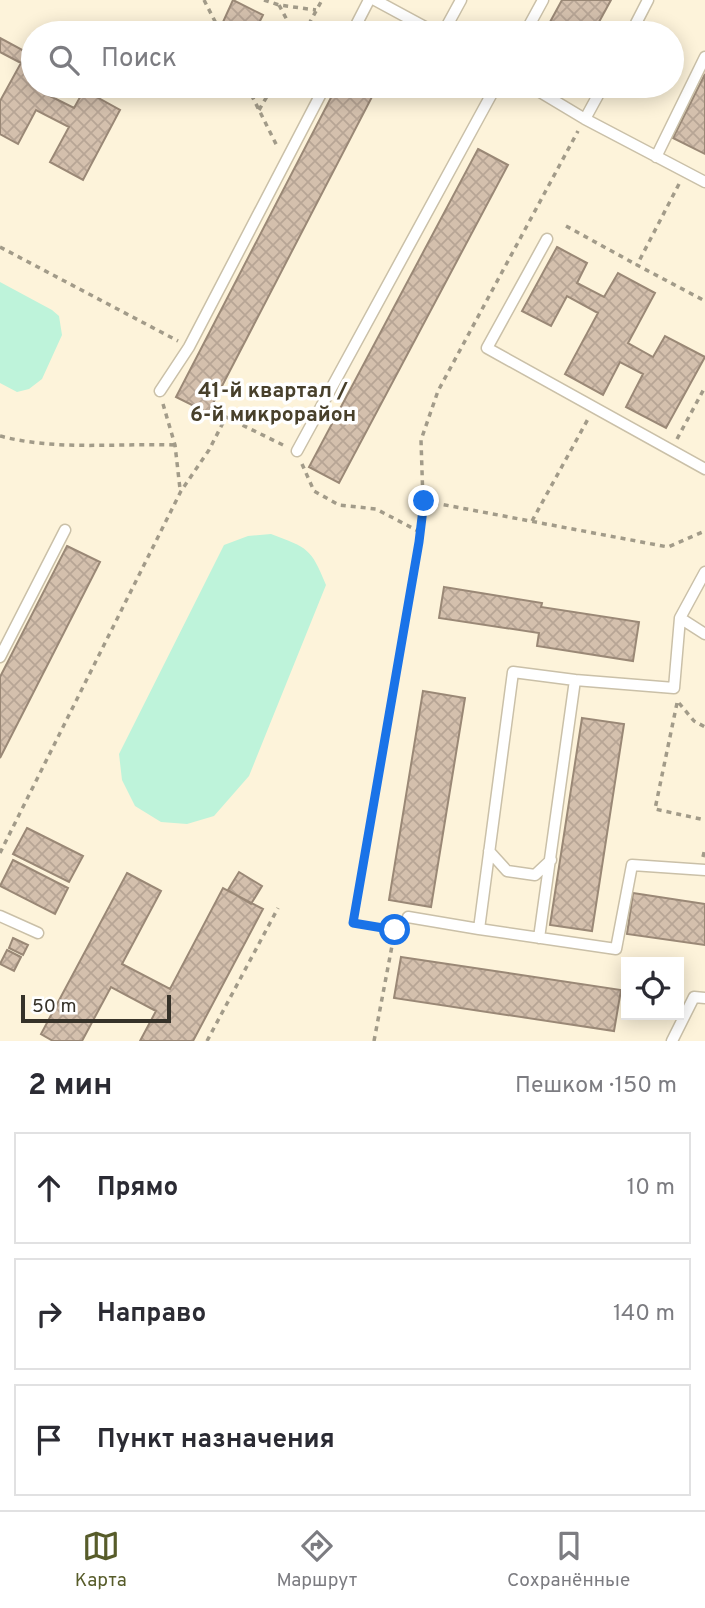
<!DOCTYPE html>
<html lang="ru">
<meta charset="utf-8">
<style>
:root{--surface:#fff;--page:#f2f2f3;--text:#2b2b33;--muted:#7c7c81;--line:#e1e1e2;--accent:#575c2a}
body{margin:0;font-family:Overpass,sans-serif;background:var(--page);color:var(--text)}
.controls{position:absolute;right:21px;bottom:21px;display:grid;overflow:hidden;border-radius:0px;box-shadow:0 4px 18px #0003}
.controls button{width:63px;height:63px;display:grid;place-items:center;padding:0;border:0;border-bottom:2px solid var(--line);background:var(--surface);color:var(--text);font:35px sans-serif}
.scale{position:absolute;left:21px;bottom:18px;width:150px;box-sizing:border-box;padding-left:7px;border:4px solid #363229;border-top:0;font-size:19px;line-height:24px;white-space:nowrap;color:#363229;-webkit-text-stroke:5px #fff;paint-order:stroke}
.stop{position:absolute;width:21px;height:21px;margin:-16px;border:5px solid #1a73e8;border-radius:50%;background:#fff}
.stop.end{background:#1a73e8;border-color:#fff;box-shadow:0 2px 7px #0008}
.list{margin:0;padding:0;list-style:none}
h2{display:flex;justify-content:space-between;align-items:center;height:91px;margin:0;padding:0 28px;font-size:30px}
h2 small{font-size:23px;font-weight:400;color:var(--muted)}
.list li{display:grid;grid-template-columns:46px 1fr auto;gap:21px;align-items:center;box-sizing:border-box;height:112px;margin:0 14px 14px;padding:0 14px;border:2px solid var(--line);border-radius:0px}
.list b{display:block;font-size:26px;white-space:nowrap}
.list em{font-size:23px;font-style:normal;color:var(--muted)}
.icon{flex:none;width:38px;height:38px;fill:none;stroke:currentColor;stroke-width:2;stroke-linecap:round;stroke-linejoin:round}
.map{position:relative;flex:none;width:705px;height:1041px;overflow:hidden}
.search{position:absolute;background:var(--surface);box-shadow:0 4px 18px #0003;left:21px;right:21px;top:21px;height:77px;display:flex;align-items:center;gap:18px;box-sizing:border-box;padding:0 24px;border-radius:38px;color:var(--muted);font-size:26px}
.sheet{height:469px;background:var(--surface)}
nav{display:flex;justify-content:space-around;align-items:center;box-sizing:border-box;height:98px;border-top:2px solid var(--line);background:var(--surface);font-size:19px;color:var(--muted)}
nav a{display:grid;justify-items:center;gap:4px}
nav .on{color:var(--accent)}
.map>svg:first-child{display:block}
</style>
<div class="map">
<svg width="705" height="1041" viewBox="0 0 705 1041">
<defs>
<pattern id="building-cross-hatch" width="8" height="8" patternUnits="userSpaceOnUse" patternTransform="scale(1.75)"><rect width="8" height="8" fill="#d4c0ad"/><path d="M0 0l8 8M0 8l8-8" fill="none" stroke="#b7a595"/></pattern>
</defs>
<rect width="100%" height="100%" fill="#fdf3da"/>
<path fill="#bef3da" d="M0,282L52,310L59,316L62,335L42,379L29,389L17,392L0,383Z
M271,534C308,548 311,548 326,585L249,776L214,816L187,824L161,822L135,806L122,780L119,754L224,545L248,536Z"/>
<path fill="url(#building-cross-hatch)" stroke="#9a8876" stroke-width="2" d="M233,0L263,15L254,33H245L223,22Z
M562,0H611L593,33H544Z
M33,34V86H53L48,95L74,108L84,90L120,110L83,180L50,162L69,127L36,110L18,144L0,134V101L21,63L0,52V38L24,51Z
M705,74V154L673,138Z
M337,86H360L374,93L208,413L176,397Z
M478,149L508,165L339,483L309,467Z
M557,247L587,263L577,283L604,297L618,273L655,293L628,343L653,357L665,336L705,357L666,428L626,407L643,374L620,362L603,395L565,374L598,313L567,296L551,326L522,311Z
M67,546L100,562L0,758V677Z
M444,587L542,603L541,607L639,622L633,661L537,646L539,633L439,618Z
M423,691L465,698L431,907L389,900Z
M582,718L624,724L592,931L550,925Z
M27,828L83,856L69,882L13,854Z
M13,860L68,888L55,914L0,886Z
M239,872L262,886L251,904L228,890Z
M127,873L161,891L122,964L170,989L223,888L263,909L193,1041H140L156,1011L111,987L82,1041H53L41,1034Z
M633,893L705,904V945L627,934Z
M13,938L28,945L23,955L9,948Z
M7,950L21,957L14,971L0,964Z
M401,957L621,990L614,1031L394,998Z"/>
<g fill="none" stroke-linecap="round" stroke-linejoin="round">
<defs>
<path id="service" d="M375,0L436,33
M352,33L369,0
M443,33L461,0
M525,33L543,0
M631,33L648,0
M530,86L585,119L705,182
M585,119L603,86
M656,157L705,57
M547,239L487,348L705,469
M160,391L189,347L325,86
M297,451L496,86
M680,618L705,634
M0,657L65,530
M575,680L674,688L680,618L705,572
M489,851L507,871L535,875L551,860
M0,916L38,933
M408,917L479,929
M539,938L575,680L513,672L479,929L616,949L632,865L705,870
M672,1041L694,997L705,998"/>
</defs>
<use href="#service" stroke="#cac0a8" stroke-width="13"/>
<path stroke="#a29b89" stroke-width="3.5" stroke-dasharray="5 5" stroke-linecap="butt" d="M204,0L221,33
M264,0L279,5L316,10
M279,5L294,33
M304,33L322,0
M247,86L277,146
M259,110L273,86
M679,184L637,265L705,301
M566,226L637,265
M0,247L178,341
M163,404L175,445L180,489
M0,436C57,451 116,443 175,445
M677,439L705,387
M302,464L314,491L339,505L376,509L420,532
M424,501L668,547L705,531
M532,521L588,419
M677,703L655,809L705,820
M679,703L694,721L705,727
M0,853L181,491L209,450L226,417L283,445
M703,857L705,848
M207,1041L278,908
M374,1041L395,930L353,924L419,542L423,501L421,440L438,391L578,131"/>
<use href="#service" stroke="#fff" stroke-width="10"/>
</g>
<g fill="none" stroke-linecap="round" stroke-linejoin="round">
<path stroke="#1a73e8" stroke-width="9" d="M395,930L353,923L419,542L424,501"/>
</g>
<g text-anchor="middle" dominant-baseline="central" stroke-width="7" stroke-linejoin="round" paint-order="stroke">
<g font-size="21" font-weight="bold" fill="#48402b" stroke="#fff">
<text x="273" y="391">41-й квартал /<tspan x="273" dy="24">6-й микрорайон</tspan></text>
</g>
</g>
</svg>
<div class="controls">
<button><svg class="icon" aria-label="locate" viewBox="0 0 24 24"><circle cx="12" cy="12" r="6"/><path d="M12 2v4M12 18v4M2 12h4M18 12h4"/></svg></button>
</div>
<div class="scale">50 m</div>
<div class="stop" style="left:395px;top:930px"></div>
<div class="stop end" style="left:424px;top:501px"></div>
<div class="search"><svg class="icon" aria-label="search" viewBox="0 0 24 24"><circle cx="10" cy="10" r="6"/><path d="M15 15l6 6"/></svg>Поиск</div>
</div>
<section class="sheet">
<h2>2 мин<small>Пешком · 150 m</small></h2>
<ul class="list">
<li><svg class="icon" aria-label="ahead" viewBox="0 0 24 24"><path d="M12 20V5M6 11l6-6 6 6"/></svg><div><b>Прямо</b></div><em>10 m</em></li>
<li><svg class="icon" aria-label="right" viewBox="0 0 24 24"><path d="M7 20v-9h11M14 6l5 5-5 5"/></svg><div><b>Направо</b></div><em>140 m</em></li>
<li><svg class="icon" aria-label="arrive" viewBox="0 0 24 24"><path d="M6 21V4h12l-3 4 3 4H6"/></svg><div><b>Пункт назначения</b></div></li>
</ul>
</section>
<nav>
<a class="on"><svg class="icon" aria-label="map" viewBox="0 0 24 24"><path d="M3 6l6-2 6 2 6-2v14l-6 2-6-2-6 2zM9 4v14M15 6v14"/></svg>Карта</a>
<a><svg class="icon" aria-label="directions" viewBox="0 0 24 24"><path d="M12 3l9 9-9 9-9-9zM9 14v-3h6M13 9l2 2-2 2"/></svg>Маршрут</a>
<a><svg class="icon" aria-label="saved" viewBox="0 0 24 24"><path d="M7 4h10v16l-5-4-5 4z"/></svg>Сохранённые</a>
</nav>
